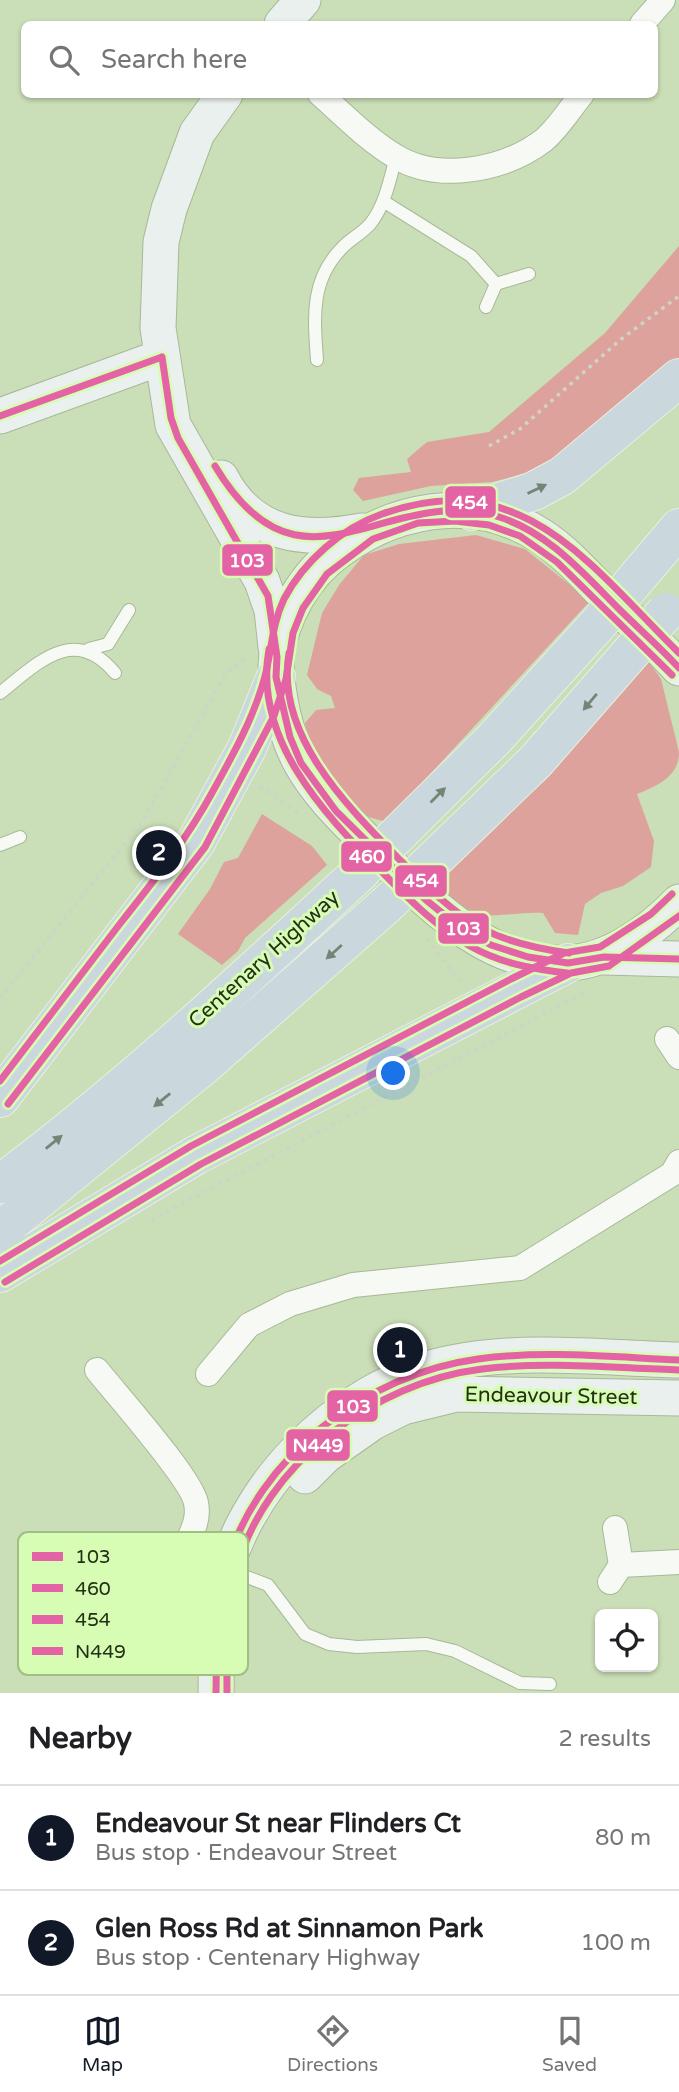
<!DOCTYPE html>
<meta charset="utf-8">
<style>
:root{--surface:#fff;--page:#f6f6f6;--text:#202124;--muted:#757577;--line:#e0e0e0;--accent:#111827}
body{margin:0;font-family:"Varela Round",sans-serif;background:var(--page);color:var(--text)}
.controls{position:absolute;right:21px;bottom:21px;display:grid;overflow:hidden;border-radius:10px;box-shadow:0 2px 5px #0004}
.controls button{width:63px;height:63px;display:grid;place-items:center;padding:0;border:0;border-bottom:2px solid var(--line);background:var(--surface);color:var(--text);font:35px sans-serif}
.you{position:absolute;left:394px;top:1074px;width:24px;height:24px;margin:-18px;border:5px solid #fff;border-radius:50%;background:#1a73e8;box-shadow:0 0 0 10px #1a73e833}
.badge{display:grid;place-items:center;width:46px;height:46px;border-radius:50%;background:var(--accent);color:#fff;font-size:23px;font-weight:700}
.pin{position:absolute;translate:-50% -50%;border:4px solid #fff;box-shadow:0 2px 7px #0006}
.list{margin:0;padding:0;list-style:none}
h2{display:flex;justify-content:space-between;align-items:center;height:91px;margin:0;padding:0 28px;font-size:30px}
h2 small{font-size:23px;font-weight:400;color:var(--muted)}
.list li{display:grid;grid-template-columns:46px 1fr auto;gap:21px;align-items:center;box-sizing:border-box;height:105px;padding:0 28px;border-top:2px solid var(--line)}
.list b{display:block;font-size:26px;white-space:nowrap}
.list p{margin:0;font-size:23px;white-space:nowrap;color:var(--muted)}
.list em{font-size:23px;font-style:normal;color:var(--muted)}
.icon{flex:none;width:38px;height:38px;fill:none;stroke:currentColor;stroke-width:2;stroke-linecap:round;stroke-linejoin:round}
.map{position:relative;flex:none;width:679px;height:1693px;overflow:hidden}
.search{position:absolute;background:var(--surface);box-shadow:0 2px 5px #0004;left:21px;right:21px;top:21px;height:77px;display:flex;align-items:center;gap:18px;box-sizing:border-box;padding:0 24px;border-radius:10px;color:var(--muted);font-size:26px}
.sheet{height:301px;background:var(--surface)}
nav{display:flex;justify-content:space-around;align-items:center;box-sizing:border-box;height:98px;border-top:2px solid var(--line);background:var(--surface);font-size:19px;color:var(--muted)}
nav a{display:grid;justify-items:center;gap:4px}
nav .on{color:var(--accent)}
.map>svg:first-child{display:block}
</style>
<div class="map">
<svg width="679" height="1693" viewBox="0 0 679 1693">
<rect width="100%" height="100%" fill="#cadeb7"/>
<path fill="#dea29d" d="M679,246V359L610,424L549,468L492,482L431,486L363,501L353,490L359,478L411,472L407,459L427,442L489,432L605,333Z
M476,535L525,549L590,601L386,822C376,819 363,816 355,810C334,795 309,748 305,723L316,710L335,708L331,696L317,689L307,675L322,613L339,585L364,555L399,544Z
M645,656L661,679L679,752C679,777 657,786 637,794L654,841L651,867L623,886L601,893L585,904L578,935L555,933L543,913C519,911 489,920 465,912C452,908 438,895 427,888Z
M262,814L312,846L327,865L245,938L238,951L222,965L178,934L210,889L224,862L238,858Z"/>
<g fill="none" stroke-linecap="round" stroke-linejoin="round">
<defs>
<path id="lane" d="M383,201L471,256L496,284L529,274
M486,307L496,284
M317,360C314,318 310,280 342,248C350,239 363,233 371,223C385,205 390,179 396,157
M89,649L108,644L129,610
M0,693C38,663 74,624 115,673
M0,845L20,837
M247,1577L268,1585L305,1634L329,1644L357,1647L426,1644L455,1651L520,1683L550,1684"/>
<path id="street" d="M642,24L663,0
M320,94C344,115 368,140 395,156C438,183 505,170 544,140C558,128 570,109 582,94
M667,1039L679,1057
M97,1370C116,1394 192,1479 196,1503C203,1536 165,1554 184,1595L217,1609
M208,1374L249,1325L290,1304L353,1285L520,1268L672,1174L679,1162
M621,1565L679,1562
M610,1582L621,1565L615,1528"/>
<path id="secondary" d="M282,24L303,0
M225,94L197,133L169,209L161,242L158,328L173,425L262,581L272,610L276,647
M0,416L162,357
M221,478C251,536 304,542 362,531
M679,668C658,645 634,623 611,601C589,579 567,553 541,536C472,491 388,509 328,559C297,586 271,636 277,679C280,707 288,740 302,765C321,798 349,823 375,850C427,901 488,968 568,963C610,961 651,931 679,902
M604,957L679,959
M305,1476L326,1455L373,1422L403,1407L456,1394L679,1398
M216,1693C217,1665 214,1636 217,1608C232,1492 338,1385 452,1363C525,1348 605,1358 679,1360"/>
<path id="highway" d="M472,511L534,491L562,476L679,378
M635,580L679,528
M389,843L495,738L598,624
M421,872L536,761L633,650
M0,1098L196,842L247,748L276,677
M0,1184C126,1090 241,982 356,876
M0,1231L202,1067L385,906
M0,1273L196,1155L568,963"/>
</defs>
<use href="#lane" stroke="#a8b899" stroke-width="14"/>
<use href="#street" stroke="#a8b899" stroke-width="26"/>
<use href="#secondary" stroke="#a8b899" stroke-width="37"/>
<use href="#highway" stroke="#e7f0df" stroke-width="40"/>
<path stroke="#ced4c8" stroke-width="3.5" stroke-dasharray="3.5 5" stroke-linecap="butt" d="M489,446L520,429L620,340L679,296
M260,786L302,816
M427,939L463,986
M0,998L142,822L226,673L248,656
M151,1220L587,991"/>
<use href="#lane" stroke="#f7faf4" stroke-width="12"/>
<use href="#street" stroke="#f7faf4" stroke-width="24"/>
<use href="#secondary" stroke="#eaf0ed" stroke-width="35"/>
<use href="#highway" stroke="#cad7dc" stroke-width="38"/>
<defs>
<path id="highway-bridge" d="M598,624L635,580
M633,650L666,612
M356,876L389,843
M385,906L421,872"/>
</defs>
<use href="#highway-bridge" stroke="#e7f0df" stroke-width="40" stroke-linecap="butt"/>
<use href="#highway-bridge" stroke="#cad7dc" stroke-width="38"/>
<defs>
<path id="bus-1" d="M162,357L171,418L178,438L268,596L277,657L276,677L290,737L301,763L336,811L426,900L457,925L491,945L528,957L568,963L604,957L679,959
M0,416L162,357
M215,466C301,610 382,484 496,516C547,531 582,572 618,608C638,628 660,647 679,668
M216,1693C217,1650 214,1609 226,1567C258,1456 367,1374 478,1359C544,1350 612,1357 679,1360"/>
<path id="bus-2" d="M269,649C253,738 323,813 380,870C408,898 435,926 470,946C500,963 532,969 567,973
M8,1104L205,847L274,716L286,679L293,633L303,608L327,574L373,539L418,523L455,521L489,525L520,536L557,562L672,675
M5,1282L201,1164L521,997L571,973L609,966L679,916"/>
<path id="bus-3" d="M289,653C275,734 346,805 397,857C423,883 450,911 483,929C510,943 539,949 569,953
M0,1081C40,1029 79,977 119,925C153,882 187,839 213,791C233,755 255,715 265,676C272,649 272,624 284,599C304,561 342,528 382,514C522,464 590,565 679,653
M0,1261L191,1146L511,979L564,953L600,947L651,914L672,894"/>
<path id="bus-4" d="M227,1693C227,1651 225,1612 236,1571C264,1464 375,1382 482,1369C547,1361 613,1368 679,1370"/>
</defs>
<use href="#bus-1" stroke="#d7fcb4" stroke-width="12"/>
<use href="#bus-2" stroke="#d7fcb4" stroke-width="12"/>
<use href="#bus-3" stroke="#d7fcb4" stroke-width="12"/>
<use href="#bus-4" stroke="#d7fcb4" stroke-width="12"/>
<use href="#bus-1" stroke="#e463a4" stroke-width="7"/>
<use href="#bus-2" stroke="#e463a4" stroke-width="7"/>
<use href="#bus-3" stroke="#e463a4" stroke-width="7"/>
<use href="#bus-4" stroke="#e463a4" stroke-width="7"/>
</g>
<defs><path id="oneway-solid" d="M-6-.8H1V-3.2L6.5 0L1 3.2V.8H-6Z" transform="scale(1.75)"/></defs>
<g fill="#768478">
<use href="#oneway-solid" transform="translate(537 489) rotate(-26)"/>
<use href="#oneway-solid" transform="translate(590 702) rotate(130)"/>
<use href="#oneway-solid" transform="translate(438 795) rotate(-45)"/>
<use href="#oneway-solid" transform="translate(334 952) rotate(138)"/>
<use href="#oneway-solid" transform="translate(162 1100) rotate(141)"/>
<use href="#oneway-solid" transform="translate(54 1142) rotate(-39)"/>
</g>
<g text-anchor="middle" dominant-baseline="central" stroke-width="6" stroke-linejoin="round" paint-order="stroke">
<g font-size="21" fill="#233014" stroke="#d7fcb4">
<text transform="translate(264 959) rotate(-42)">Centenary Highway</text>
<text transform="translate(551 1396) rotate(1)">Endeavour Street</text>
</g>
</g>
<rect x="18" y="1532" width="230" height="143" rx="10" fill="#d7fcb4" stroke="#a1bf84" stroke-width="2"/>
<rect x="32" y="1552" width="31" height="9" fill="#e463a4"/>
<rect x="32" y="1584" width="31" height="8" fill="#e463a4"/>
<rect x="32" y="1615" width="31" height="9" fill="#e463a4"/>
<rect x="32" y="1647" width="31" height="8" fill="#e463a4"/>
<g font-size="19" fill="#233014">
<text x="75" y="1563">103</text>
<text x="75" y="1595">460</text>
<text x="75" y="1626">454</text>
<text x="75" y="1658">N449</text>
</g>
<g stroke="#d7fcb4" stroke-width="2.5">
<rect x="444" y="485" width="53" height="34" rx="7" fill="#e463a4"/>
<rect x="221" y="543" width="53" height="34" rx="7" fill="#e463a4"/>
<rect x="340" y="840" width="53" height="33" rx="7" fill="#e463a4"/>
<rect x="394" y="864" width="54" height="34" rx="7" fill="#e463a4"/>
<rect x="437" y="912" width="53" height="33" rx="7" fill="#e463a4"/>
<rect x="326" y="1389" width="53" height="34" rx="7" fill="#e463a4"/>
<rect x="285" y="1428" width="66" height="34" rx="7" fill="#e463a4"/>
</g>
<g font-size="19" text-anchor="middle" font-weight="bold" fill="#fff">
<text x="470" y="509">454</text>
<text x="247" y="567">103</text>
<text x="367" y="863">460</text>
<text x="421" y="887">454</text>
<text x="463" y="935">103</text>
<text x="353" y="1413">103</text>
<text x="318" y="1452">N449</text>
</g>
</svg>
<div class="controls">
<button><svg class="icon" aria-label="locate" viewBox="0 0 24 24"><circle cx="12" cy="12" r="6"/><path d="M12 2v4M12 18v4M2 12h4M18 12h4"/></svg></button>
</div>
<div class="you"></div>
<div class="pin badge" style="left:400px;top:1350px">1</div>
<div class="pin badge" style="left:159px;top:853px">2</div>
<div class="search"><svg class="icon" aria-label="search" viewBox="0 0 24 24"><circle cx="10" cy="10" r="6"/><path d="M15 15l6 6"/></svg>Search here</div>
</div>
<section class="sheet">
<h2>Nearby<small>2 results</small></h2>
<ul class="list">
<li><span class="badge">1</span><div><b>Endeavour St near Flinders Ct</b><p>Bus stop · Endeavour Street</p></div><em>80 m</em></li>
<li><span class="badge">2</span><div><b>Glen Ross Rd at Sinnamon Park</b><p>Bus stop · Centenary Highway</p></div><em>100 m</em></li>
</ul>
</section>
<nav>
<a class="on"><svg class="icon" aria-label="map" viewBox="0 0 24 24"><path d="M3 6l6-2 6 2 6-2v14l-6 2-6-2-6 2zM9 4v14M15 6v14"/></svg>Map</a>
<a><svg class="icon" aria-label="directions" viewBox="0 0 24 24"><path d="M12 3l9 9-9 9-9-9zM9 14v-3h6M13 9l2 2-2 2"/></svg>Directions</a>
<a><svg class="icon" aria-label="saved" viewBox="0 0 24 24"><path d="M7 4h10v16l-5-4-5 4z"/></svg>Saved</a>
</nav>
